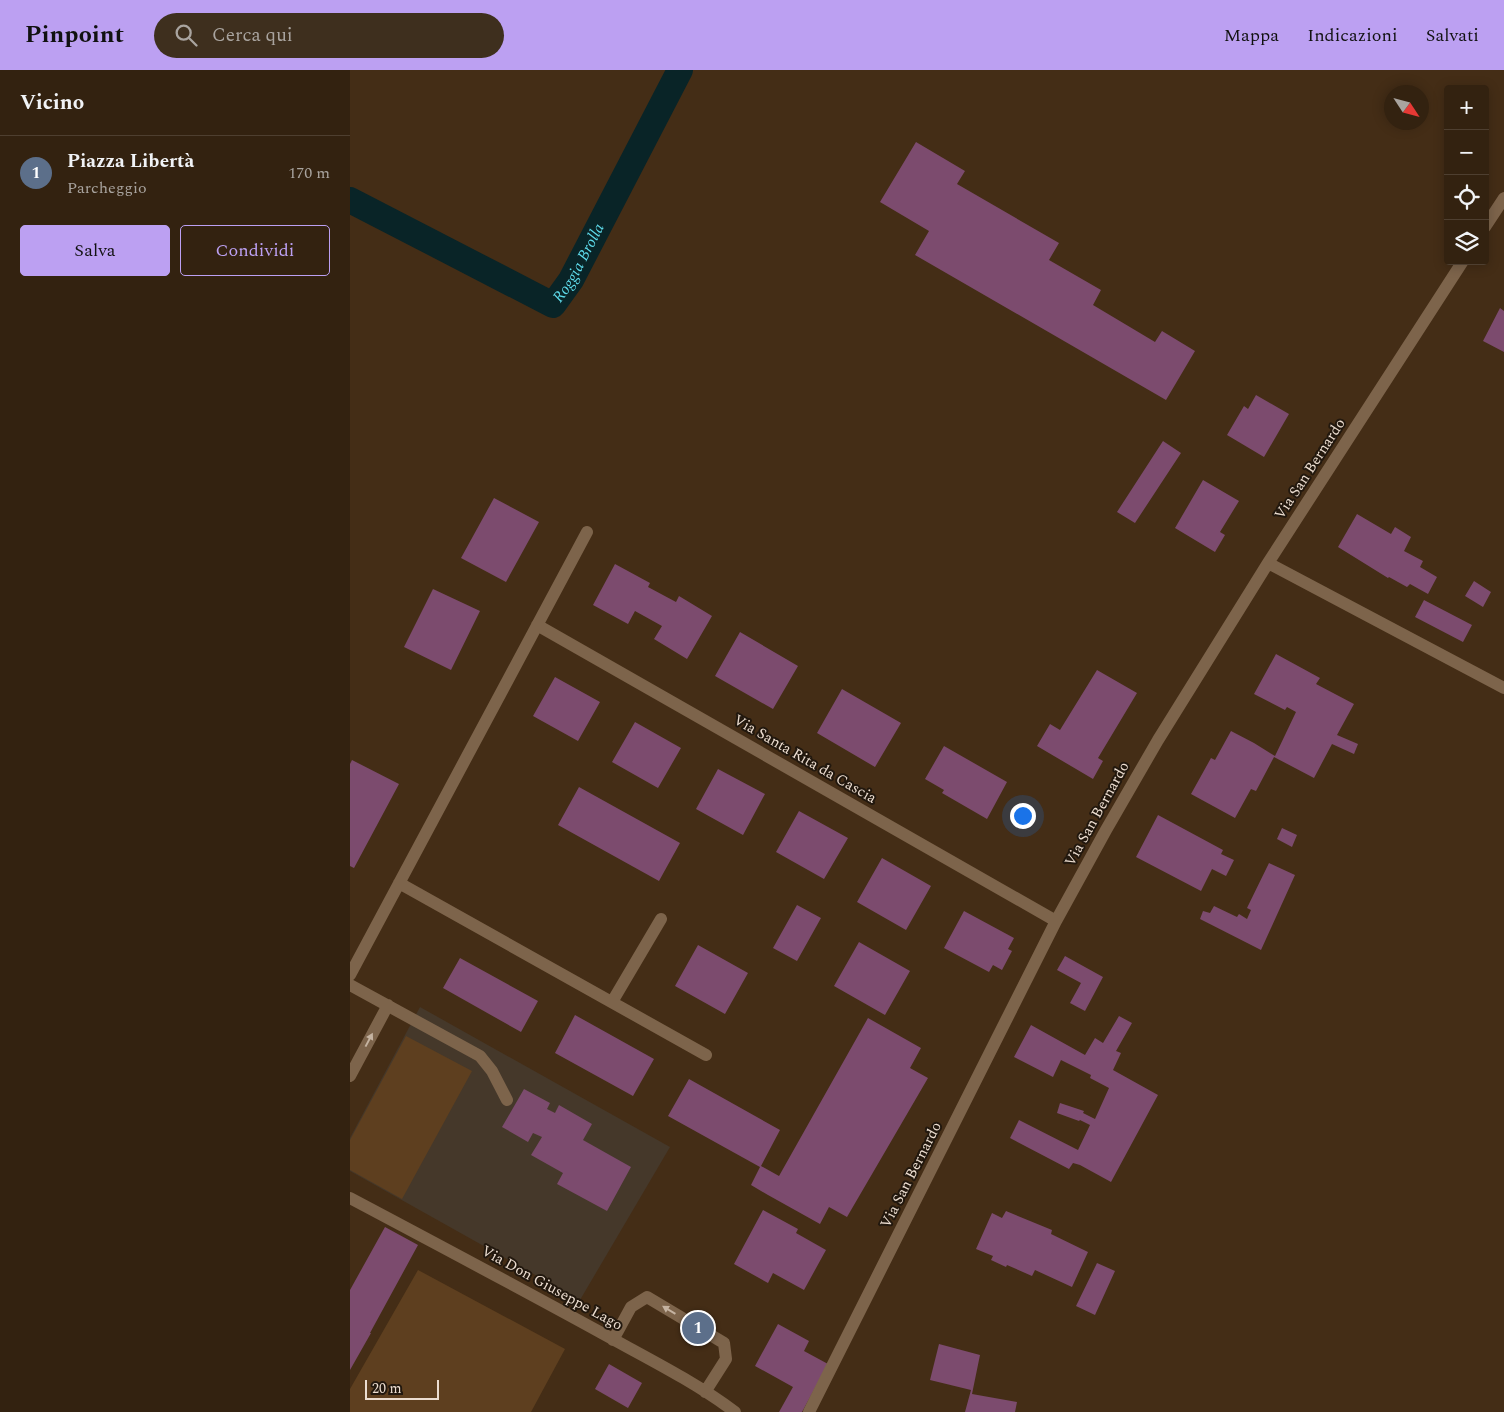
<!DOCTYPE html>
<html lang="it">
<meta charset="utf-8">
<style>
:root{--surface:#332210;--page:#3e2f1e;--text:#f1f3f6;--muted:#a9a49f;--line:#4e3f30;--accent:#bca0f2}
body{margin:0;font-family:Spectral,serif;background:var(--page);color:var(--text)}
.controls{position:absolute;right:15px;top:15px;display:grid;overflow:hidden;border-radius:5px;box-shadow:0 2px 12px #0003}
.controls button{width:45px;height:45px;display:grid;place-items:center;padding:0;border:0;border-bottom:1px solid var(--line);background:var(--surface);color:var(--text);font:25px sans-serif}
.compass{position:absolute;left:1034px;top:15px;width:45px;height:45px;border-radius:50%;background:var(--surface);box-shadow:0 2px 12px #0003;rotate:126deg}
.scale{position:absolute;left:15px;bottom:12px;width:74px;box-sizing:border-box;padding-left:5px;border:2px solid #ecddd0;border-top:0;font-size:14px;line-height:18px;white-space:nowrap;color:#ecddd0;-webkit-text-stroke:4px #22180e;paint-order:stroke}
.you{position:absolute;left:672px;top:745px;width:18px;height:18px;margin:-12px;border:4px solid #fff;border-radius:50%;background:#1a73e8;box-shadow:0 0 0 8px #1a73e833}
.badge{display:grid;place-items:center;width:32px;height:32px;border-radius:50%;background:var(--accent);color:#fff;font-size:16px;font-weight:700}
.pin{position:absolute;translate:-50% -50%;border:2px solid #fff;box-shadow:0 1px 5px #0006}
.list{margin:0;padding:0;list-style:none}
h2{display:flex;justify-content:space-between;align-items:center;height:65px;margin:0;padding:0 20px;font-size:21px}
h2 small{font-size:16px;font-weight:400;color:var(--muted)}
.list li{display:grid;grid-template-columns:32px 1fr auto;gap:15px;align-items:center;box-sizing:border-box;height:75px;padding:0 20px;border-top:1px solid var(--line)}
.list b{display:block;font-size:19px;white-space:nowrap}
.list p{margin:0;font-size:16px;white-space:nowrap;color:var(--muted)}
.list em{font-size:16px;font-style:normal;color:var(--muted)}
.actions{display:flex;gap:10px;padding:15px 20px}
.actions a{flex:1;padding:11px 0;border:1px solid var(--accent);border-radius:5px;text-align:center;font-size:18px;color:var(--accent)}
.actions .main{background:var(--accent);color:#111}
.icon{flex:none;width:28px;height:28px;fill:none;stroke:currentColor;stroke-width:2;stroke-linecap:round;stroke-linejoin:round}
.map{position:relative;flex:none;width:1154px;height:1342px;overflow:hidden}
header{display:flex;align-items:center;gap:30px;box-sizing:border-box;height:70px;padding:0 25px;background:var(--accent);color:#111}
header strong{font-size:24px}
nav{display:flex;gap:28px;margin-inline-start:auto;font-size:18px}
.search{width:350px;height:45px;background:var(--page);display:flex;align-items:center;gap:12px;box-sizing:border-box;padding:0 18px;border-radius:28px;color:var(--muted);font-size:19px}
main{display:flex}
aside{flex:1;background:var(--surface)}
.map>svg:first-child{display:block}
</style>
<header>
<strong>Pinpoint</strong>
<div class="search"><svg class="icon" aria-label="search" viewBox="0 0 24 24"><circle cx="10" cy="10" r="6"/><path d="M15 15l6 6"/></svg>Cerca qui</div>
<nav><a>Mappa</a><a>Indicazioni</a><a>Salvati</a></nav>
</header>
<main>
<aside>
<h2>Vicino<small></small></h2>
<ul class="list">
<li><span class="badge" style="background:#5c6f8a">1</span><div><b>Piazza Libertà</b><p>Parcheggio</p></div><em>170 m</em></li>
</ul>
<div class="actions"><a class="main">Salva</a><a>Condividi</a></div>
</aside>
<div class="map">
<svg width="1154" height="1342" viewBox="0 0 1154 1342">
<rect width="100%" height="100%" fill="#442d16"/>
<path fill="#45382a" d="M70,937L320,1077L230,1230L0,1101V1068Z"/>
<path fill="#5e3f1f" d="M56,966L122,1001L52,1129L0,1100V1070Z
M68,1200L215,1279L181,1342H0V1319Z"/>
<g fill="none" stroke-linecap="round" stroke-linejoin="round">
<path stroke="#092427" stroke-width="26" id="s1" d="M0,130L203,235L221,210L330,0"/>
</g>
<path fill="#7c4b6e" d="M566,72L615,101L607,114L709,173L699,190L751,220L743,235L805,272L812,261L845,281L816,330L565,185L579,161L530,132Z
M1150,238L1154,241V282L1133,271Z
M906,325L939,344L914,387L877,365L894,336L898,339Z
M813,371L831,383L785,453L767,442Z
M853,410L889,431L870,462L875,465L865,482L825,458Z
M144,428L189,452L156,512L111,488Z
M1007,444L1041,464L1045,457L1061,467L1054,481L1073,491L1070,497L1087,507L1078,524L1060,514L1057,517L1039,507L1038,508L988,477Z
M265,494L300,513L298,517L326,532L329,526L362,546L337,589L304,569L312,556L285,541L278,554L243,535Z
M1124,511L1141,522L1133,537L1115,526Z
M83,519L130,541L101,600L54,577Z
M1074,530L1122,555L1113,572L1065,547Z
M390,562L448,596L423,639L365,606Z
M926,584L970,608L966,614L1004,634L987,665L1008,674L1004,684L982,674L964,708L924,687L906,721L901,719L885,748L841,724L861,688L865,690L881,661L904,673L925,686L946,642L937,637L935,640L904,624Z
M747,600L787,623L748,688L753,691L743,709L687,676L700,654L710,660Z
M205,607L250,632L228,671L183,646Z
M492,619L551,653L525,697L467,663Z
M285,652L331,678L308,718L262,692Z
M594,676L657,712L637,749L592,723L594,720L575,709Z
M2,690L49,714L4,798L0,796V694Z
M368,699L415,724L393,765L346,739Z
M229,717L330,773L309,811L208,755Z
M449,741L498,768L474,809L426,782Z
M808,745L873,780L871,784L884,790L876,806L862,799L851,821L786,787Z
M932,758L947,765L942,777L927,769Z
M532,788L581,816L556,860L507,832Z
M919,793L945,805L911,880L850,849L853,841L860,843L864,836L887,847L889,844L897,849L901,840L897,838Z
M447,835L471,848L447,891L423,878Z
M614,841L664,868L658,879L662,881L652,900L643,895L639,902L594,878Z
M509,872L560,901L535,945L484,916Z
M348,875L398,903L375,944L325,916Z
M715,886L753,907L735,941L720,933L731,913L707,900Z
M110,888L188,931L171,962L93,918Z
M225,945L304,989L283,1026L205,983Z
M769,946L782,953L766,981L771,983L763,1000L808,1025L761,1112L730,1095L723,1093L719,1099L660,1068L669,1050L728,1080L740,1055L730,1050L729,1051L707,1043L710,1033L734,1041L733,1043L745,1049L759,1018L740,1008L741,1005L711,990L703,1007L664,987L681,955L735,985L745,968L753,973Z
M518,948L571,978L560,998L578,1008L497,1147L479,1137L470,1154L418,1125L401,1115L410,1097L318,1046L339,1009L430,1060L411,1096L429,1106Z
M174,1019L200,1033L197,1039L205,1043L209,1035L242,1054L233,1070L281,1097L257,1141L207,1114L213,1103L181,1085L192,1067L183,1063L178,1072L152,1057Z
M413,1140L448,1159L446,1163L476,1180L454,1220L423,1203L418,1213L384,1194Z
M656,1141L702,1160L701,1164L738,1182L722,1217L685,1200L682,1206L657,1195L656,1197L641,1190L643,1186L626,1179L642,1143L652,1148Z
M35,1157L68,1175L20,1263H21L0,1300V1220Z
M747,1193L765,1201L745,1245L726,1236Z
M428,1254L459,1271L454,1281L478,1294L452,1342H429L443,1317L405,1296Z
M589,1274L630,1285L622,1324L667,1332L665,1342H615L621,1320L580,1310Z
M259,1294L292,1313L278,1338L245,1319Z"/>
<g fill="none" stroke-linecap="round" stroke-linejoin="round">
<path stroke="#7d644b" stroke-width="12" d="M1135,157L1154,128
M918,493L1154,618
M187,555L706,851
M49,813L356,985
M0,905L237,462
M0,915L130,986L142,1001L157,1030
M262,932L311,849
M0,1006L38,935
M0,1128C83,1172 166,1216 248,1261C293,1286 344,1311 385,1342
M263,1270L281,1237L297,1227L374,1273L376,1289L355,1322
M459,1342L706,851L756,760L808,670L918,493L1113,191"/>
</g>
<defs><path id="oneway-solid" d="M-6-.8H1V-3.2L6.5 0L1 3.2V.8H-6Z" transform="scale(1.25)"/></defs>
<g fill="#c5b3a1">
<use href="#oneway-solid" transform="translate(19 970) rotate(-62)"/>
<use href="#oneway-solid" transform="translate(319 1240) rotate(-149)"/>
</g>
<g text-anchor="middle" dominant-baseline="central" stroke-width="4" stroke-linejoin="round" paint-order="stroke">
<g font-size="15" fill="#ecddd0" stroke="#22180e">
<text transform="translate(960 399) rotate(-57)">Via San Bernardo</text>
<text transform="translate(455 689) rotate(30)">Via Santa Rita da Cascia</text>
<text transform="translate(747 744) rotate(-61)">Via San Bernardo</text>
<text transform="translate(561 1105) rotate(-63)">Via San Bernardo</text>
<text transform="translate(202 1218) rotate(29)">Via Don Giuseppe Lago</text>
</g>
<g font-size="16" font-style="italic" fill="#5edaea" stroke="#22180e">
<text stroke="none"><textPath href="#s1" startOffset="278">Roggia Brolla</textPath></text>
</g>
</g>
</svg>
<div class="controls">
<button>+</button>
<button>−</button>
<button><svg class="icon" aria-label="locate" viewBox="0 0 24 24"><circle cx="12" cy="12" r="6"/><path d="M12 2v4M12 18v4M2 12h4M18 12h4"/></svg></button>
<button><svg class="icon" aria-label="layers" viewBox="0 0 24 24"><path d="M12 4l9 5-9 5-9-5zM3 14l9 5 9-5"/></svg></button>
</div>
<svg class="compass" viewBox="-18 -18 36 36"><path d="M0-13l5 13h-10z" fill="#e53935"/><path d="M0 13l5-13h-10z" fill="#a9a49f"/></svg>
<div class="scale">20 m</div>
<div class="you"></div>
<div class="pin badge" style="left:348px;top:1258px;background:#5c6f8a">1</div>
</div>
</main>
